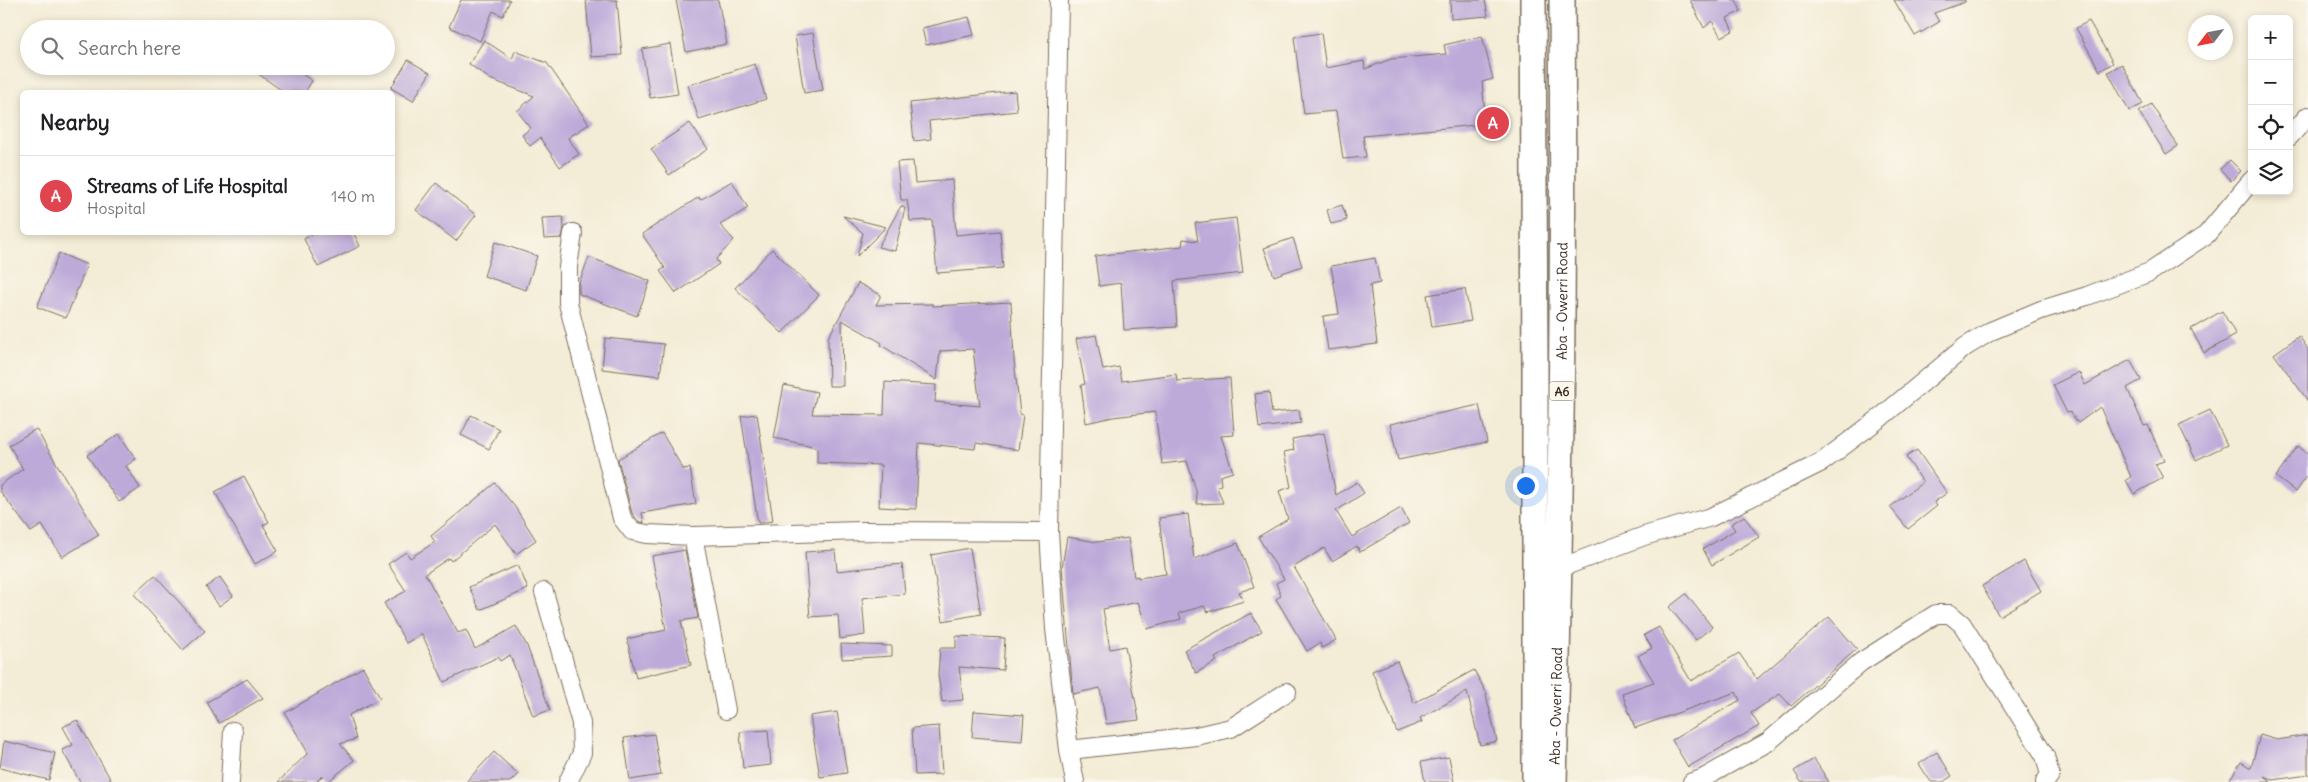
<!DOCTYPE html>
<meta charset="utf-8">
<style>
:root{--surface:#fff;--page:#f2f2f2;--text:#202124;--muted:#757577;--line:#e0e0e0;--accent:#0f766e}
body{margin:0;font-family:Delius,sans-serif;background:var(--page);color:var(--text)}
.controls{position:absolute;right:15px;top:15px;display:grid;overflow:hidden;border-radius:8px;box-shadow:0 2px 8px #0003}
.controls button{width:45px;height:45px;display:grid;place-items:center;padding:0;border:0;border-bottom:1px solid var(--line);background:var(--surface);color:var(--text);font:25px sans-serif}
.compass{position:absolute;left:2188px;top:15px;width:45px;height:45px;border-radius:50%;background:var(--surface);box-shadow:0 2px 8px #0003;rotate:238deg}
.you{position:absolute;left:1525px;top:485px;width:18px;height:18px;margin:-12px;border:4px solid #fff;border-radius:50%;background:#1a73e8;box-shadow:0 0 0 8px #1a73e833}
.badge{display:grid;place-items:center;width:32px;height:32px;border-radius:50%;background:var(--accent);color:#fff;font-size:16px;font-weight:700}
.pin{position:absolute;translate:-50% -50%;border:2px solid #fff;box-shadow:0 1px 5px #0006}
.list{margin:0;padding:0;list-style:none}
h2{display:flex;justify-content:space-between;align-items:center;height:65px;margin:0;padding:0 20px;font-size:21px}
h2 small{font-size:16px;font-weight:400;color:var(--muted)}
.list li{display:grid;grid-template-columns:32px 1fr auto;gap:15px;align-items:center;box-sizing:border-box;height:80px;padding:0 20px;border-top:1px solid var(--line)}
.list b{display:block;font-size:19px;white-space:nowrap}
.list p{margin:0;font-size:16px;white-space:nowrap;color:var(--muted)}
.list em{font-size:16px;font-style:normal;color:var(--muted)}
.icon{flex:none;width:28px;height:28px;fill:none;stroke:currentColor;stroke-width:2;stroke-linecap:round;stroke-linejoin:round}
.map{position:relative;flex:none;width:2308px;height:782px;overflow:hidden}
.search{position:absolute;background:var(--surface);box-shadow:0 2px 8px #0003;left:20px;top:20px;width:375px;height:55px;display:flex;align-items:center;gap:12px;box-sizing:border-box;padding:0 18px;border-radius:28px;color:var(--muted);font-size:19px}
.panel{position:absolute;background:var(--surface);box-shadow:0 2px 8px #0003;left:20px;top:90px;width:375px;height:145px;border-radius:8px}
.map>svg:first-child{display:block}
</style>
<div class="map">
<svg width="2308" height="782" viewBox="0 0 2308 782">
<rect width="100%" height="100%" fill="#fbf7ec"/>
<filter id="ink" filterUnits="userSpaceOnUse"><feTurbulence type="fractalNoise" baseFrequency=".02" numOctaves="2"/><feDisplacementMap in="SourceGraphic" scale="10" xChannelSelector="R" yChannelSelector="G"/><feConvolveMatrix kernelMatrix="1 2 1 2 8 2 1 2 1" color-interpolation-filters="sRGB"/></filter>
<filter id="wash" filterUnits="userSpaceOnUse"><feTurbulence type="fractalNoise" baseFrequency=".0096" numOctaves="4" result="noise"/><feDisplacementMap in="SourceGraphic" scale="20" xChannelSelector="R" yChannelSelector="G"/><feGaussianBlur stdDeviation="1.12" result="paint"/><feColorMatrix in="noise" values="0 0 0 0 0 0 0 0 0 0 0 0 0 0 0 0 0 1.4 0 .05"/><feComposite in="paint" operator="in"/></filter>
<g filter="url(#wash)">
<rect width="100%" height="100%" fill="#f3ecd6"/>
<g id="blocks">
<path fill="#bdaad9" d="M461,0H510L503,16L493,11L480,41L449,27Z
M586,0H617L622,55L591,57Z
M676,0H718L727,44L686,52Z
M1450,0H1485L1488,16L1451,19Z
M1690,0H1736L1741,11L1727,18L1733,31L1721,37L1712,21L1704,28Z
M1894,0H1965V2L1934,13L1939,22L1915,36Z
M969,17L974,35L926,45L922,28Z
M2089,21L2113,63L2100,71L2076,28Z
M813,33L823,90L804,93L795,36Z
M1321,33L1326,68L1364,61L1365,69L1391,59L1446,54L1444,45L1482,36L1493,79L1482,82L1486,124L1363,136L1366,157L1343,159L1336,111L1304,114L1294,37Z
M484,40L512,59L515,51L547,63L589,124L568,138L579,154L560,167L540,138L530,146L522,135L531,128L517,111L534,96L490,79L469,64Z
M670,44L678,94L650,98L642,49Z
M408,60L430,73L413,101L391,88Z
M755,64L766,99L699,120L688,85Z
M2122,64L2143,104L2129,111L2108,72Z
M247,66H291L312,81L305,92H284Z
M1015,91L1017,111L929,121L931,139L914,141L910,103Z
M2151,104L2178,146L2166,154L2139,112Z
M690,123L708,149L669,175L651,149Z
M2230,160L2241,171L2231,181L2220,169Z
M913,161L915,183L952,180L956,235L1000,231L1003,268L937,273L932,220L910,221L907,200H901L897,162Z
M732,181L748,208L720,225L734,240L716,259L719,264L676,293L660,271L665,268L642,234L699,197L700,200Z
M436,183L476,215L456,241L416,210Z
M1342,205L1347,220L1331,224L1327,210Z
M901,206L905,208L895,251L878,247Z
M843,216L886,227L857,256L863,233Z
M563,217L564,228L562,238L544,239L542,218Z
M1236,218L1243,273L1174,281L1177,327L1124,330L1121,283L1099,286L1095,256L1182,246L1183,239L1198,241L1195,223Z
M316,232H353L360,246L318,267L304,239Z
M1293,238L1302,266L1274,276L1264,248Z
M495,242L537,256L526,290L484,276Z
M772,249L819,295L782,333L735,288Z
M59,253L87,265L66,318L37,307Z
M589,257L650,281L637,316L579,294V283Z
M1375,258L1380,283L1370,285L1377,344L1328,350L1323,316L1339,314L1331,266Z
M858,283L881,295L876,305L933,304V306L1011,302L1014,360L1020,414L1023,415L1018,450L976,443L975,449L919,443L916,509L879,507L881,465L817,463V447L774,438L784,385L817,392L812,414L884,415L885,382L936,385L935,402L980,406L973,349L940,351L937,380L881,345L882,343L842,320L843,386H829L828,338Z
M1465,289L1471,321L1432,327L1427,295Z
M2222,311L2236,335L2204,353L2191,329Z
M1096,335L1103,370L1119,367L1122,381L1176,374L1177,381L1230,378L1234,435L1221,436L1233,472L1220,476L1221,485L1217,487L1223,503L1197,504L1196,490L1187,461L1162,464L1155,412L1113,417L1086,423L1081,385L1085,384L1076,339Z
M2299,336L2308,349V401L2274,354Z
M605,338L664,344L660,376L602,369Z
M2130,360L2141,380L2127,388L2144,426L2148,425L2164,461L2155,464L2163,478L2134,494L2126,480L2131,477L2100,407L2078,423L2070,412L2067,413L2053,385L2079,372L2085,385Z
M1269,392L1272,413L1299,410L1301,423L1259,428L1255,394Z
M1479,405L1487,442L1398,460L1390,424Z
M2210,410L2227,445L2196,460L2179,425Z
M757,414L773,521L758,523L741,416Z
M471,415L499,429L489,449L461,435Z
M36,429L99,535L62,557L42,525L31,532L0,491V485L23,469L9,445Z
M662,433L683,469L690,468L696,504L642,513L644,523L638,521L632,513L618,459Z
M1324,433L1336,495L1357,482L1364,493L1336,511L1352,537L1401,508L1409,523L1360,552L1357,546L1332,561L1324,548L1294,567L1336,640L1322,648L1320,643L1307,651L1276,599L1281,596L1276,583L1284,579L1258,537L1288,519L1279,491L1291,487L1284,452L1294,450L1292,439Z
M119,434L136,459L126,466L140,488L119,502L87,455Z
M2298,446L2308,454V475L2296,492L2276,477Z
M1917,450L1947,493L1934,502L1937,506L1908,529L1890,507L1923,482L1906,457Z
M244,476L269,522L263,525L278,551L255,564L215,492Z
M495,483L515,507L536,540L516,554L495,524L451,561L449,558L425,574L458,633L466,630L475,649L516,626L527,646L550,710L533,716L510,655L500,661L498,657L444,682L422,634L406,643L384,603L406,591L388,564L406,552L410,558L435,542L431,536Z
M1188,514L1194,559L1238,543L1254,587L1239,592L1244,601L1207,612L1204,606L1179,613L1181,619L1147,629L1138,602L1103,609L1110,649L1125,646L1139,720L1106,724L1100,688L1073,694L1062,567L1067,537L1097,542L1128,538L1134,577L1138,576V578L1166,574L1159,518Z
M1744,516L1759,537L1712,565L1703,549L1735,530L1731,524Z
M970,548L981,614L943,621L931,555Z
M685,550L698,618L681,621L691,665L636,678L627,639L666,630L652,556Z
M835,550L837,571L902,564L905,594L862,598L865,635L840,639L838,615L810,617L805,552Z
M2024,561L2041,591L1999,616L1982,586Z
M518,565L528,589L480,610L469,587Z
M155,575L205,631L183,650L134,594Z
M220,577L233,596L219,606L206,587Z
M1686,594L1712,627L1696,640L1669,607Z
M1251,613L1262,631L1215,658L1217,661L1196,673L1184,650Z
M1829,617L1857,649L1791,706L1780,694L1751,713L1759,726L1688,767L1672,740L1740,700L1736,692L1635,728L1622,693L1654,682L1638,656L1652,648L1644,635L1659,627L1691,681L1739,653L1757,679Z
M956,636L1005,638L1003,670L959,667L963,700L942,702L938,675L940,648H956Z
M841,644L892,646V656L842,659Z
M1397,661L1414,703L1474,670L1487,694L1486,695L1497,741L1480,745L1467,692L1420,718L1422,722L1397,732L1372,671Z
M363,667L380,698L349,715L356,739L340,744L354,760L328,782L322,776L316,782H278L308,753L285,713Z
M247,679L263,698L219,723L207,702Z
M974,711L1024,715L1022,741L972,737Z
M837,712L847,773L820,777L810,716Z
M77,720L112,782H80L62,750L73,745L63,727Z
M939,726L942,774L915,775L912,728Z
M768,730L771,765L743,768L740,732Z
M654,734L661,775L630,780L624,738Z
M2260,735L2277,740L2308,735V775L2273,780L2264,776L2271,782H2228L2241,762L2251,768Z
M4,741L55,753L49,780L0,768Z
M494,752L518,774L510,782H466Z
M1937,752L1952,776L1943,782H1931L1919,764Z
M1449,757L1454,782H1425L1421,762Z
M1814,759L1829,782H1801L1794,771Z"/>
</g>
</g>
<g filter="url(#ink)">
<use href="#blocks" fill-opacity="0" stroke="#7b6e5e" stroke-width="1"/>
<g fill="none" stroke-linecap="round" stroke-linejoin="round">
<defs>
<path id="minor" d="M1059,0L1049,532L1055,629L1069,750L1075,782
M2289,137L2308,116
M573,233L568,267V303L622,518L632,531L647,534L693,536L861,531L1049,532
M693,536L726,710
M1560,568L1644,536L1711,517L1822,462L1880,418L1965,347L1991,331L2041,310L2087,296L2150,272L2206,235L2252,180
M544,592L581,723L582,753L568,782
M1069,750L1196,736L1231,728L1287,692
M230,782L233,731
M1692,782L1702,779L1768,742L1861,662L1936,614H1950L1962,624L2045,756L2050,775L2045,782"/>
<g id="highway">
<path d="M1533,0L1535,360V782"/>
<path id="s1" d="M1554,782C1561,521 1564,261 1562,0"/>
</g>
</defs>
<use href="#minor" stroke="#7b6e5e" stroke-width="20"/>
<use href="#highway" stroke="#7b6e5e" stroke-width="28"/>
<use href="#minor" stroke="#fff" stroke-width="18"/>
<use href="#highway" stroke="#fff" stroke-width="25"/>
</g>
</g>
<g text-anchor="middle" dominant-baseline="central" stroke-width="5" stroke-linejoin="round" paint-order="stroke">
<rect fill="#fbf7ec" stroke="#75685c" stroke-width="1" x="1549.5" y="381.5" width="25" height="19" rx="4"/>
<g font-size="12" font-weight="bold" fill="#3b2a1e">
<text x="1562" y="391">A6</text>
</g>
<g font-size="14" fill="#3b2a1e" stroke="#fbf7ec">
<text stroke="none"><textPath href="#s1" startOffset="481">Aba - Owerri Road</textPath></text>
<text stroke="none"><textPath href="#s1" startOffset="76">Aba - Owerri Road</textPath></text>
</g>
</g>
</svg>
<div class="controls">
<button>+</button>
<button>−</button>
<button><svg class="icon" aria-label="locate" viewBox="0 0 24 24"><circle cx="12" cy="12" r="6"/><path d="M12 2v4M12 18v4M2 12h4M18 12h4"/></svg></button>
<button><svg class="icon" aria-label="layers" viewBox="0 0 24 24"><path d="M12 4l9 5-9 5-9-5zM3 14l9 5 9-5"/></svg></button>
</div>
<svg class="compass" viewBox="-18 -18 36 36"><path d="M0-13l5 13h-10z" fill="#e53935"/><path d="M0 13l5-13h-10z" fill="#757577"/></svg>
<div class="you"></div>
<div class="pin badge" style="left:1493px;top:123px;background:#e0444e">A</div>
<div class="search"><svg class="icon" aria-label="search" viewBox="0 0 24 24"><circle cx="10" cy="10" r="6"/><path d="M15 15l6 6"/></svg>Search here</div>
<section class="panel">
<h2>Nearby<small></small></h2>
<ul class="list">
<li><span class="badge" style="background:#e0444e">A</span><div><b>Streams of Life Hospital</b><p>Hospital</p></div><em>140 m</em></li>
</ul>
</section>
</div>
